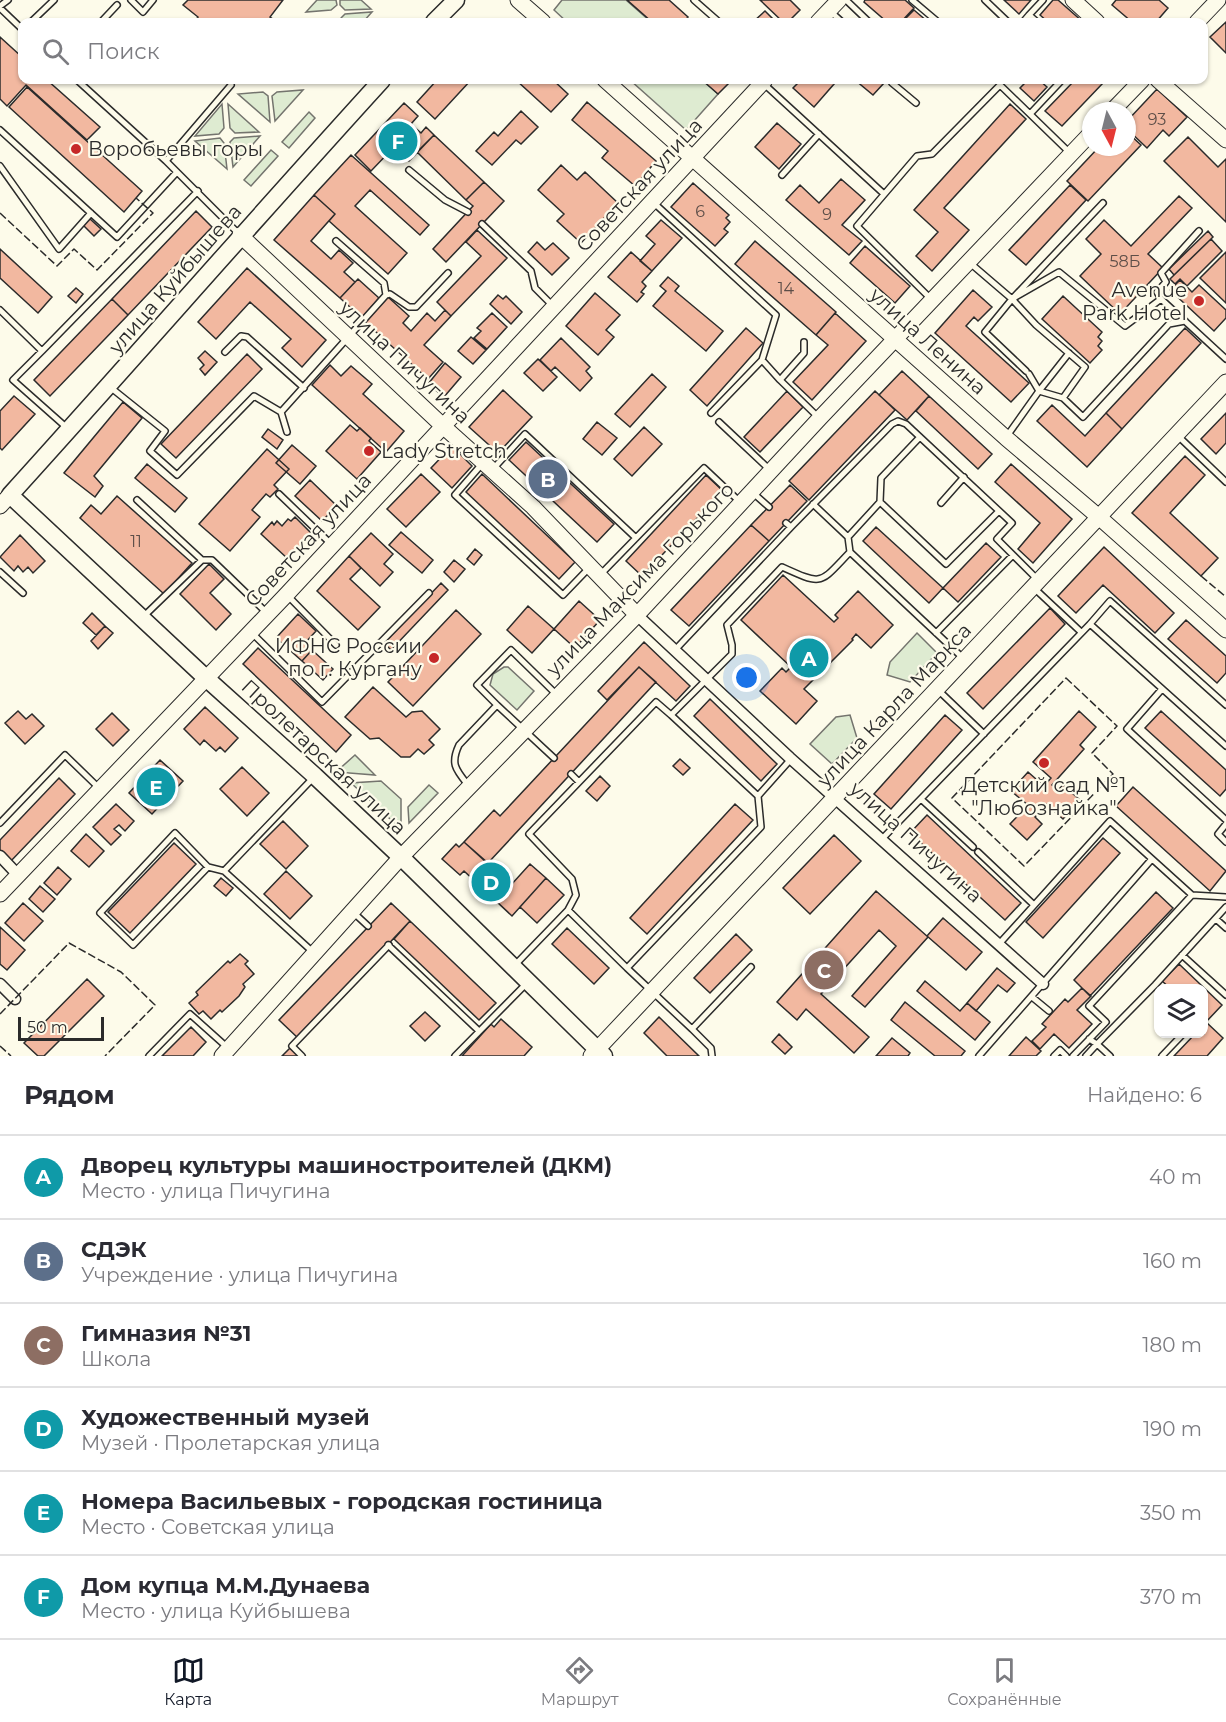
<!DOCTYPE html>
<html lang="ru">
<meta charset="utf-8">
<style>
:root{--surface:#fff;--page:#f2f2f3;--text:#2b2b33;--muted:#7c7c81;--line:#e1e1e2;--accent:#111827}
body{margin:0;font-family:Montserrat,sans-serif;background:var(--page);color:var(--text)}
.controls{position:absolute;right:18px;bottom:18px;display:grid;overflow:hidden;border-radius:12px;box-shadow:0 2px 4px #0004}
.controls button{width:54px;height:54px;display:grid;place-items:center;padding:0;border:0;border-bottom:2px solid var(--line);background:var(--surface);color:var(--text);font:30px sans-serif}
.compass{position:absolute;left:1082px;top:102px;width:54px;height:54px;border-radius:50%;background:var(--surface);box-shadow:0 2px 4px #0004;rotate:173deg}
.scale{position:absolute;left:18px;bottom:15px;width:86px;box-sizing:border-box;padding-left:6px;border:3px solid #2b2b2b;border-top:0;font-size:16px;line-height:21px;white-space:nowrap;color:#2b2b2b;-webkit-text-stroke:4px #fdfbea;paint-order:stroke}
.you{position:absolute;left:747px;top:678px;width:21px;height:21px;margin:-15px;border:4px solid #fff;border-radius:50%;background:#1a73e8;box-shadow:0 0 0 9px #1a73e833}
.badge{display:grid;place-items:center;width:39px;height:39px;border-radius:50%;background:var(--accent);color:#fff;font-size:20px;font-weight:700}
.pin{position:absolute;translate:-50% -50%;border:3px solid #fff;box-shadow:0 2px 6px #0006}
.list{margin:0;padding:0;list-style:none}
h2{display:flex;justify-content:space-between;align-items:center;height:78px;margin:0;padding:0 24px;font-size:26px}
h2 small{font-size:20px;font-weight:400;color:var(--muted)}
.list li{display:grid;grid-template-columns:39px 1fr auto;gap:18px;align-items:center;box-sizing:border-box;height:84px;padding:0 24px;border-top:2px solid var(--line)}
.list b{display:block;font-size:22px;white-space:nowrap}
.list p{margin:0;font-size:20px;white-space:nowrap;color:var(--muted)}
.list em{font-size:20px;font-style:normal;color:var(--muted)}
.icon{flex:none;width:33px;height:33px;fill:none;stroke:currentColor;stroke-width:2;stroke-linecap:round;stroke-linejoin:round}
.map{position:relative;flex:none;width:1226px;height:1056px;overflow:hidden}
.search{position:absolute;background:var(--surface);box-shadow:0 2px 4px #0004;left:18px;right:18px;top:18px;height:66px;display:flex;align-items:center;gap:15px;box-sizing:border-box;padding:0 21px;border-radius:12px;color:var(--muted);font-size:22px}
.sheet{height:582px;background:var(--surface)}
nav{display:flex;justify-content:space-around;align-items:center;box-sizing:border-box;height:84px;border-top:2px solid var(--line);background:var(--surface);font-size:16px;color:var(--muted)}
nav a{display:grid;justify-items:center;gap:3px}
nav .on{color:var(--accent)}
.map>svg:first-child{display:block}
</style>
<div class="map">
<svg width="1226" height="1056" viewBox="0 0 1226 1056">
<rect width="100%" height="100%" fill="#fdfbea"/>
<path fill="#deebd1" stroke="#74746e" stroke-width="1.5" d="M317,0H336L337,5L331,10L306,12Z
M340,0H361L371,9L345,10L340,5Z
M562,0H626L651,22H567L554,10Z
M372,12L363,22H341V18L345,14Z
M630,80H703L718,94L686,130Z
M303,90L275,121L272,96L277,92Z
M263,92L268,96L270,122L238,94Z
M222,104L224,128L219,134L195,136Z
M228,104L259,132L235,133L230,128Z
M309,112L315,118L289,148L282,142Z
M260,136L233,167L230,142L234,138Z
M220,138L224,143L227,169L195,141Z
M271,150L278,156L251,186L244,180Z
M917,633L937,653L910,682L887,675L890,662Z
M504,667H508L534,691L517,710L490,685L493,674Z
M850,715L857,738L832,764L810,744L836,717Z
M355,755L375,775L336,772Z
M381,781L401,799V829L351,783Z
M429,785L438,793L409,823L408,807Z"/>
<path fill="#f2b8a0" stroke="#2b2b2b" stroke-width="1.5" d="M188,0H283L270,17L273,19L270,22H194L198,17L183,5Z
M627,0H669L688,17L683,22H652Z
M760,0H790L800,10L788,22H783Z
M865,0H905L914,8L901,22H887L864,2Z
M1004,0H1031L1019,14Z
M1053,0H1058L1083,22H1048L1040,15Z
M1116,0H1159L1168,8L1156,22H1132L1112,5Z
M914,10L928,22H902Z
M765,11L776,22H753Z
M1226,22V53L1210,37Z
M0,37L22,57V80H47L100,127L87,140L26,85L7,106L0,99Z
M437,80H471L435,119L417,102Z
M516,80H553L568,94L551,112Z
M702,80H732L718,94Z
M801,80H829L834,84L814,107L793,88Z
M855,80H880L884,83L873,95Z
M1028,80H1039L1047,87L1034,101L1020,88Z
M1075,80H1100L1103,83L1062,126L1045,111Z
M27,87L142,191L124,212L9,107Z
M1157,89L1187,117L1169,136L1163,130L1147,148L1127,129V121Z
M587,102L656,161L635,186L602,158L608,151L572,120Z
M404,103L418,116L411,124L421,133L426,127L434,135L409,161L394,147L371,171L355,155Z
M1010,104L1026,119L944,208L969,230L932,271L916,256L938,232L914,210Z
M521,111L538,127L521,144L516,140L492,165L476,151L494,132L498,136Z
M777,123L801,144L779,169L755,147Z
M1127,132L1141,145L1088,201L1067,181L1099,147H1127Z
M434,135L484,182L466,200L417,152Z
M1188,137L1218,167L1226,159V222L1164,161Z
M351,155L429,225L420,235L370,190L355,206L407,253L388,274L329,221L335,214L314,195Z
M561,165L577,180L585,172L618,203L581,243L557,221L564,214L538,190Z
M841,179L865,200L842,225L862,241L849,255L786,200L800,185L819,203Z
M484,182L504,201L446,262L433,249L473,206L466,200Z
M693,183L729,215L726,218L730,222L724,229L728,232L715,246L671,207Z
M1070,185L1086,200L1026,265L1009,250Z
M314,195L335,214L311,241L331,259L339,250L353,263L344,272L355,282L340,298L274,240Z
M1179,196L1192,208L1148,254L1163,268L1120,314L1080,276L1101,254L1086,239L1104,220L1131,246Z
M196,211L212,227L128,315L112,299Z
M89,218L101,229L94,236L83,225Z
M661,220L682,238L652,271L640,261L655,244L646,236Z
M477,230L507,258L451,316L437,302L481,256L466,242Z
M1208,231L1213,237L1174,275L1169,269Z
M1211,239L1222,251L1187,286L1180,279L1175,284L1170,279Z
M755,241L836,312L816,335L735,264Z
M537,242L545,250L553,243L569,258L552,275L528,252Z
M865,246L910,286L895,303L850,263Z
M0,249L52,297L38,313L0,278Z
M631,252L652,271L642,282L646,286L641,292L644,294L637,302L608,277Z
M1226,252V303L1200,278Z
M247,268L326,340L302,367L282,348L291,339L250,302L216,339L198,322Z
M668,277L679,286L675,291L723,331L706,351L653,306L666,291L660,286Z
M358,279L379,298L362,318L340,298Z
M1180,280L1192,292L1199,285L1226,310V318L1214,331L1170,290Z
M76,288L83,294L76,303L68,296Z
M973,290L992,307L978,321L974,317L966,326L1029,383L1011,402L935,333Z
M595,293L620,315L606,330L614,337L598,355L566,326Z
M498,295L503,299L506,296L522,312L511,324L490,304Z
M1063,296L1102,332L1098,337L1102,341L1098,346L1102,350L1090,363L1042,319Z
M388,297L409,316L403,323L411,331L427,313L435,321L445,310L451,316L424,345L443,362L428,379L365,322Z
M112,299L128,315L50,396L34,380Z
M492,313L507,327L487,349L474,338L481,331L477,328Z
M835,313L866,341L812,400L793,382L828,345L816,335Z
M746,328L763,343L707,406L690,390Z
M1185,328L1201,343L1122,429L1106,413Z
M471,337L486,350L473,364L458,351Z
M561,338L590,367L586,371L592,378L580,391L555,367L551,371L540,360Z
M205,351L217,362L205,375L200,369L204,365L198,358Z
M247,354L262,369L176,458L161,444Z
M538,359L557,377L543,391L524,373Z
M445,363L461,377L444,397L428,384Z
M330,365L341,376L351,366L372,384L363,394L404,431L386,452L312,385Z
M902,371L929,396L907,420L879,395Z
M652,374L666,387L630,427L615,414Z
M503,390L532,417L498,453L469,427Z
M787,391L803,407L760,452L744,437Z
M875,391L895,410L809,500L789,481Z
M14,396L35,414L2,450L0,448V411Z
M929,396L992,454L978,469L916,411Z
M123,402L142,418L94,476L103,486L95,497L64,473Z
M1052,405L1085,436L1106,413L1122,429L1087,467L1037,421Z
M1226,413V443L1216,454L1201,439Z
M597,422L617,438L602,455L583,439Z
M350,425L357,431L360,428L371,438L369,441L381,452L357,479L326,451Z
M644,427L662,444L632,476L614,459Z
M268,429L283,440L277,449L262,437Z
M526,442L614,524L597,542L509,460Z
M292,445L316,466L300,484L276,463Z
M452,446L472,466L452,488L431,468Z
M267,449L289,469L274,485L278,489L270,497L266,494L252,510L260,517L230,551L199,524Z
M1185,456L1205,475L1170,513L1218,558L1201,576L1132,513Z
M147,464L187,498L175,512L135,478Z
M1011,464L1072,519L1033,563L1018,549L1040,523L995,482Z
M421,474L440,492L406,527L387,509Z
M482,474L575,562L559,579L466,492Z
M706,475L723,491L642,576L626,561Z
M310,480L337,506L322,521L295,496Z
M790,485L807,501L769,541L751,525Z
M117,496L192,563L164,594L80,518L91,505L101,514Z
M295,517L312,534L288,559L261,534L272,522L274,525L277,521L282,526L288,519L291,521Z
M751,525L769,541L689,626L671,610Z
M876,527L943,588L929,603L863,541Z
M401,532L433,560L422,573L389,545Z
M371,533L393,554L384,564L393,572L380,586L349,556Z
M20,535L45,561L33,573L28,567L23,572L18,566L14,571L0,557Z
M986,543L1001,557L958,602L943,588Z
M1104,547L1174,613L1155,633L1103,585L1076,613L1058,596Z
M475,549L482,555L474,565L467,559Z
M349,556L361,568L350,579L380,607L358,630L317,591Z
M454,560L465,569L454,582L444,572Z
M209,564L224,579L210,593L231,614L216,630L180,594Z
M783,575L834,622L838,618L835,615L858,591L893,625L871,648L856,634L852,639L853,640L804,689L817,701L796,724L760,691L782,668L786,672L791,667L741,620Z
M441,583L448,590L391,650L384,643Z
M579,601L600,620L575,648L554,629Z
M528,606L554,629L532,653L507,630Z
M1050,608L1065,624L983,709L967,693Z
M456,610L481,634L413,706L388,682Z
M92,613L105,626L96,635L83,623Z
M298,614L316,631L305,643L312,650L302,661L276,638Z
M1186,620L1226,656V673L1217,683L1168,639Z
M105,626L113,633L98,649L91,641Z
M644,642L690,686L676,701L639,667L607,700L598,691Z
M258,648L351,735L336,752L243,664Z
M312,650L333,669L323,680L302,661Z
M639,667L656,682L488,863L464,842L494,810L500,816Z
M373,687L406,717L412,712L422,711L440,729L429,740L434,745L424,754L418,749L410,757H401L379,738L370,739L345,717Z
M710,699L777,764L761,781L694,716Z
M205,707L238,738L225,752L220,747L216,751L204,740L200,745L184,729Z
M18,711L26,719L32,714L44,726L25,744L5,723Z
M1079,711L1096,727L1080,745L1084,749L1052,785L1058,790L1063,785L1080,800L1063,819L1046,804L1035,817L1042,824L1027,840L1010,824L1028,805L1011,791L1028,772L1044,786L1051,778L1033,762Z
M1161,711L1226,770V789L1220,796L1145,728Z
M112,713L129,730L113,746L96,729Z
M945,715L962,730L891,809L874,794Z
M680,759L690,768L683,775L673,766Z
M160,760L183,781L152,814L129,793Z
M242,767L269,793L247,816L220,789Z
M600,776L610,786L597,801L586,791Z
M59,778L75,794L10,862L0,852V840Z
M1133,787L1226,871L1210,891L1116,806Z
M116,804L134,821L125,831L119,825L114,829L121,835L111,845L93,827Z
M735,804L753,820L647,934L630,918Z
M927,815L1021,903L1005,920L910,833Z
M283,821L308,846L286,869L260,844Z
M86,834L104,851L89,867L71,851Z
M834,835L861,861L810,914L783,888Z
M1103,838L1120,853L1043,938L1026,922Z
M464,842L511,885L530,864L546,878L512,916L464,871L460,875L442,859L456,844L459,847Z
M174,843L196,864L130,933L108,912Z
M58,867L71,879L57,895L44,883Z
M286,871L312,896L290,919L264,894Z
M221,878L233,888L226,896L214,886Z
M546,878L564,895L537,923L520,907Z
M40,886L55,899L43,912L29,899Z
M876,891L928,937L865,1007L852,996L896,946L879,930L821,994L869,1037L854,1053L806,1009L797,1020L777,1002Z
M1156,892L1173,908L1090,996L1074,980Z
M23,903L43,921L24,941L5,923Z
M391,903L410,921L299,1039L279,1020Z
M943,918L982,952L966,970L927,936Z
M410,921L496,1003L479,1020L394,939Z
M0,927L25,950L7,970L0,964Z
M567,928L609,968L594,984L552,944Z
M736,934L752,950L710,993L694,978Z
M240,954L248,961L245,964L254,974L243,984L245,987L239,996L222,1012L220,1010L211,1019L203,1011L199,1014L189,1003L198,995L196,992L228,961L230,963Z
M1179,964L1222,1005L1206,1022L1204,1020V988H1170L1162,981Z
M997,968L1015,983L1007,992L998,985L976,1011L967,1003Z
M87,979L104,996L44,1056H38L24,1043Z
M925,981L960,1011L967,1003L990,1022L975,1040L917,991Z
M1082,988L1091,996L1077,1010L1092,1024L1069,1048L1054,1034L1040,1049L1032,1041L1046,1027L1042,1024L1065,999L1068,1002Z
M905,1002L965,1051L961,1056H935L891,1020Z
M425,1012L440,1026L425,1041L410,1026Z
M659,1017L699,1056H667L644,1033Z
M501,1019L532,1047L524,1056H462L491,1024L494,1027Z
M1206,1022L1223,1038L1207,1056H1174L1195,1034H1204V1024Z
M191,1027L206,1042L193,1056H162Z
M779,1034L792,1047L785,1054L772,1042Z
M1026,1037L1041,1051L1036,1056H1009Z
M892,1038L910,1053L908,1056H876Z
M290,1048L299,1056H282Z"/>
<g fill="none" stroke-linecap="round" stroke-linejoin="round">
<defs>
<path id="lane" d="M131,0L143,12L153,0
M694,0L719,22
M846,0L869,22
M912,0L938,22
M985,0L1008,22
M0,6L8,0
M0,8L22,29
M830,11L842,22
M31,22L54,0
M101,22L117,5
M1023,22L1029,15
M1037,22L1029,15L1043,0
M77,80L166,161
M890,80L892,83L916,103
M764,84L884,194
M231,85L166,161L238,233
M1030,114L1062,80
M0,130L117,237L177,172
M0,166L59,249L91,213
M409,170L445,200L468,212
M782,175L819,134
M654,203L776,315L762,360L711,413
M482,224L531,271L535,288L553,306
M336,241L384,283L386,295
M970,263L1012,299L1059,272L1125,326L1161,299L1226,359
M386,295L390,294L409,307H416L448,273
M931,299L857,226L917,156L932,154L1000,85L1069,152
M1012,299L1036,325L1085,367L1063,398
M1161,299L1157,292L1166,282L1161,273L1199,231
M0,310L42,351L13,380L66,427
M42,351L198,191
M225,352L241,336L247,337L304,388
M762,360L780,380L818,417
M1026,371L985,332L1012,299L1103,203
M1029,374L1039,391L1069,353
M780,380L804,353V342
M110,387L165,431L150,451L177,475L254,396L281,412L386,295
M281,412L287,432
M719,422L770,470
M1007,436L1039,391L1063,398L1083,417L1169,324L1185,321
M1178,436L1226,482
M920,437L881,478L880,502L848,537L850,552L964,659
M482,464L455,495L563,595L589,568
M493,469L525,434L636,538
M752,492L769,507
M279,494L331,544
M137,500L202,560
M880,502L946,564L999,511
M941,503L964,477
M813,504L848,537
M786,523L791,527L892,424L898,421L906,424L1012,523L997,539L1038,580
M0,572L23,593
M600,575L704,468L739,501
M1034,588L1081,632
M288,596L336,645
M143,617L202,560H212L267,613
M1090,624L1110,601L1226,705
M252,633L322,702L429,593
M936,633L1013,555
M675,650L791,527
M937,689L984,734
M1162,689L1127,729L1226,820
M497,705L554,758
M571,774L579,782
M314,777L224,871L314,953
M468,785C456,770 450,764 459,745L497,705L477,685L511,650L557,695
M758,796L791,759
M921,799L973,847
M0,823L65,755L100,789
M1226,824L1218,834L1226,842
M881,840L1090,624L1226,746
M978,852L1034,905
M208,867L175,833L100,913L133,945L208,867L224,871
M568,910L627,968L761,827L758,796L671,715
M354,913L368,926
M1216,919L1226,928
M999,944L1110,821L1192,895
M388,945L479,1031
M1182,955L1226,995
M515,965L568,910L576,895L572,879L529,834L656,702L671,715L732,654V645L727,625L782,567C824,586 819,584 850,552
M627,968L692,1029
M1032,997L1049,1011
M1089,1039L1097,1044L1155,985L1226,907
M149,1056L190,1014L228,1048
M302,1056L292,1046L389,945
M455,1056L527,983
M712,1056L711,1048L692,1029L751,967
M979,1056L1151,860
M1054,1056L1060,1050L1066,1056
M1073,1056L1106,1022L1089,1006L1192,895L1226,897
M1086,1056L1097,1044L1110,1056
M1162,1056L1183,1034"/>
<path id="street" d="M637,615L790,758L1043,984
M0,856L18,875
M0,984L15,999"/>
<path id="secondary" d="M518,0L543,22
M1073,0L1097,22
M818,22L839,0
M1197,22L1218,0
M605,80L1006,438L1100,518L1226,630
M1158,80L1226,140
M1112,111L1142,80
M240,235L444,427L533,507L637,615
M0,506L10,495
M0,894L287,594L765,80
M222,1056L401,857L637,615L820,418L1091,133
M591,1056L1226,382"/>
<path id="primary" d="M434,22L456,0
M382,80C257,217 135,357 10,495L207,679L315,776L401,857L604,1056"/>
</defs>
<use href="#lane" stroke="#2b2b2b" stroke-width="8"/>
<use href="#street" stroke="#2b2b2b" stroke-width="13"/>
<use href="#secondary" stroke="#2b2b2b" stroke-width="17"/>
<use href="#primary" stroke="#2b2b2b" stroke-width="19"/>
<use href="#lane" stroke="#fdfbea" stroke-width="5"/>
<use href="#street" stroke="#fdfbea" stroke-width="10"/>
<use href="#secondary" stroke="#fdfbea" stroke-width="15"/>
<use href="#primary" stroke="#fdfbea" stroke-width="16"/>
<path stroke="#2b2b2b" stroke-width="1.5" stroke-dasharray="8 3" stroke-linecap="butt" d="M0,213L57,266L74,249L97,270L153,213L136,198
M1201,576L1226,597
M1066,678L1117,726L1092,753L1113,774L1024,866L952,798Z
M0,1014L69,943L121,972L155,1005L105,1056
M0,1046L11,1056"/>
</g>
<g fill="#c62828" stroke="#fdfbea" stroke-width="2">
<circle cx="76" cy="149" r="6"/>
<circle cx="1199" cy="301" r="6"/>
<circle cx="369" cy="451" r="6"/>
<circle cx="434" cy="658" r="6"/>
<circle cx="1044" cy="763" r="6"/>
</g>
<g text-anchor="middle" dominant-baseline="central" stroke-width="4.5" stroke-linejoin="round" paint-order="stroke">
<g font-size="16" fill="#5d4e48">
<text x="1157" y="119">93</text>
<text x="700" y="211">6</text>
<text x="827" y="214">9</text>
<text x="1125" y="261">58Б</text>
<text x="786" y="288">14</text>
<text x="136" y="541">11</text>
</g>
<g font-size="20" fill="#2b2b2b" stroke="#fdfbea" text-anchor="start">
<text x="88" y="149">Воробьевы горы</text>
<text x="1187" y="290" text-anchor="end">Avenue<tspan x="1187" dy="23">Park Hotel</tspan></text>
<text x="381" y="451">Lady Stretch</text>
<text x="422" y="646" text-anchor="end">ИФНС России<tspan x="422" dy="23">по г. Кургану</tspan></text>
<text x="1044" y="785" text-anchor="middle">Детский cад №1<tspan x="1044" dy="23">"Любознайка"</tspan></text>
</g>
<g font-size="20" fill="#2b2b2b" stroke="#fdfbea">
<text transform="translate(639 185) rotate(-47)">Советская улица</text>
<text transform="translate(175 279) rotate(-49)">улица Куйбышева</text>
<text transform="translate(928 341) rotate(42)">улица Ленина</text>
<text transform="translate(405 362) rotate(43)">улица Пичугина</text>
<text transform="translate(308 540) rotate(-47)">Советская улица</text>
<text transform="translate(640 579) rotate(-46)">улица Максима Горького</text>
<text transform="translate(894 705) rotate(-47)">улица Карла Маркса</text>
<text transform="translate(324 757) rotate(43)">Пролетарская улица</text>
<text transform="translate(916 842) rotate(42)">улица Пичугина</text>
</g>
</g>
</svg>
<div class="controls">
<button><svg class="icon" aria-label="layers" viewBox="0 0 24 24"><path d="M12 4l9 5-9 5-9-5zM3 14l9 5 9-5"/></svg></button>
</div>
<svg class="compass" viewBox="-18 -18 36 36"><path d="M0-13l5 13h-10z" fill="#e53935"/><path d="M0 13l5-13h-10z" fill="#7c7c81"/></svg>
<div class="scale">50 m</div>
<div class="you"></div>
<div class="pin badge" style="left:809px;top:658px;background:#0f9aa8">A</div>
<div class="pin badge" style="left:548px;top:479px;background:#5c6f8a">B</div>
<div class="pin badge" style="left:824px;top:970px;background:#8d6e63">C</div>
<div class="pin badge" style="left:491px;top:882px;background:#0f9aa8">D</div>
<div class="pin badge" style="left:156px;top:787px;background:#0f9aa8">E</div>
<div class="pin badge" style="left:398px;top:141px;background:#0f9aa8">F</div>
<div class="search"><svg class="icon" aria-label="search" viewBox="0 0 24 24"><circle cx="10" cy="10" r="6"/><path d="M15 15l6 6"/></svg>Поиск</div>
</div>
<section class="sheet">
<h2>Рядом<small>Найдено: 6</small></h2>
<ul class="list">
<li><span class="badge" style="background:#0f9aa8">A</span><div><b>Дворец культуры машиностроителей (ДКМ)</b><p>Место · улица Пичугина</p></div><em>40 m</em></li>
<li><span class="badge" style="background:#5c6f8a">B</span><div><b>СДЭК</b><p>Учреждение · улица Пичугина</p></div><em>160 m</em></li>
<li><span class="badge" style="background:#8d6e63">C</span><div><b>Гимназия №31</b><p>Школа</p></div><em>180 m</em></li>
<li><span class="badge" style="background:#0f9aa8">D</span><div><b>Художественный музей</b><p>Музей · Пролетарская улица</p></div><em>190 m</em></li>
<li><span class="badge" style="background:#0f9aa8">E</span><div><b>Номера Васильевых - городская гостиница</b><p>Место · Советская улица</p></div><em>350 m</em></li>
<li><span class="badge" style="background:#0f9aa8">F</span><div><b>Дом купца М.М.Дунаева</b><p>Место · улица Куйбышева</p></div><em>370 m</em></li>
</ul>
</section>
<nav>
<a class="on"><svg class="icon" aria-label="map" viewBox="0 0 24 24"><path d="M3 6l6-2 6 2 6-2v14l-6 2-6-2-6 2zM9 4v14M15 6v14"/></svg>Карта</a>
<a><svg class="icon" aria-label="directions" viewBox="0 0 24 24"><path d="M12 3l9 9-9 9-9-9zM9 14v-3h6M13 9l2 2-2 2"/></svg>Маршрут</a>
<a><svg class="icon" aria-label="saved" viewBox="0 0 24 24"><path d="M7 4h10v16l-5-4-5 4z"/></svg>Сохранённые</a>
</nav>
